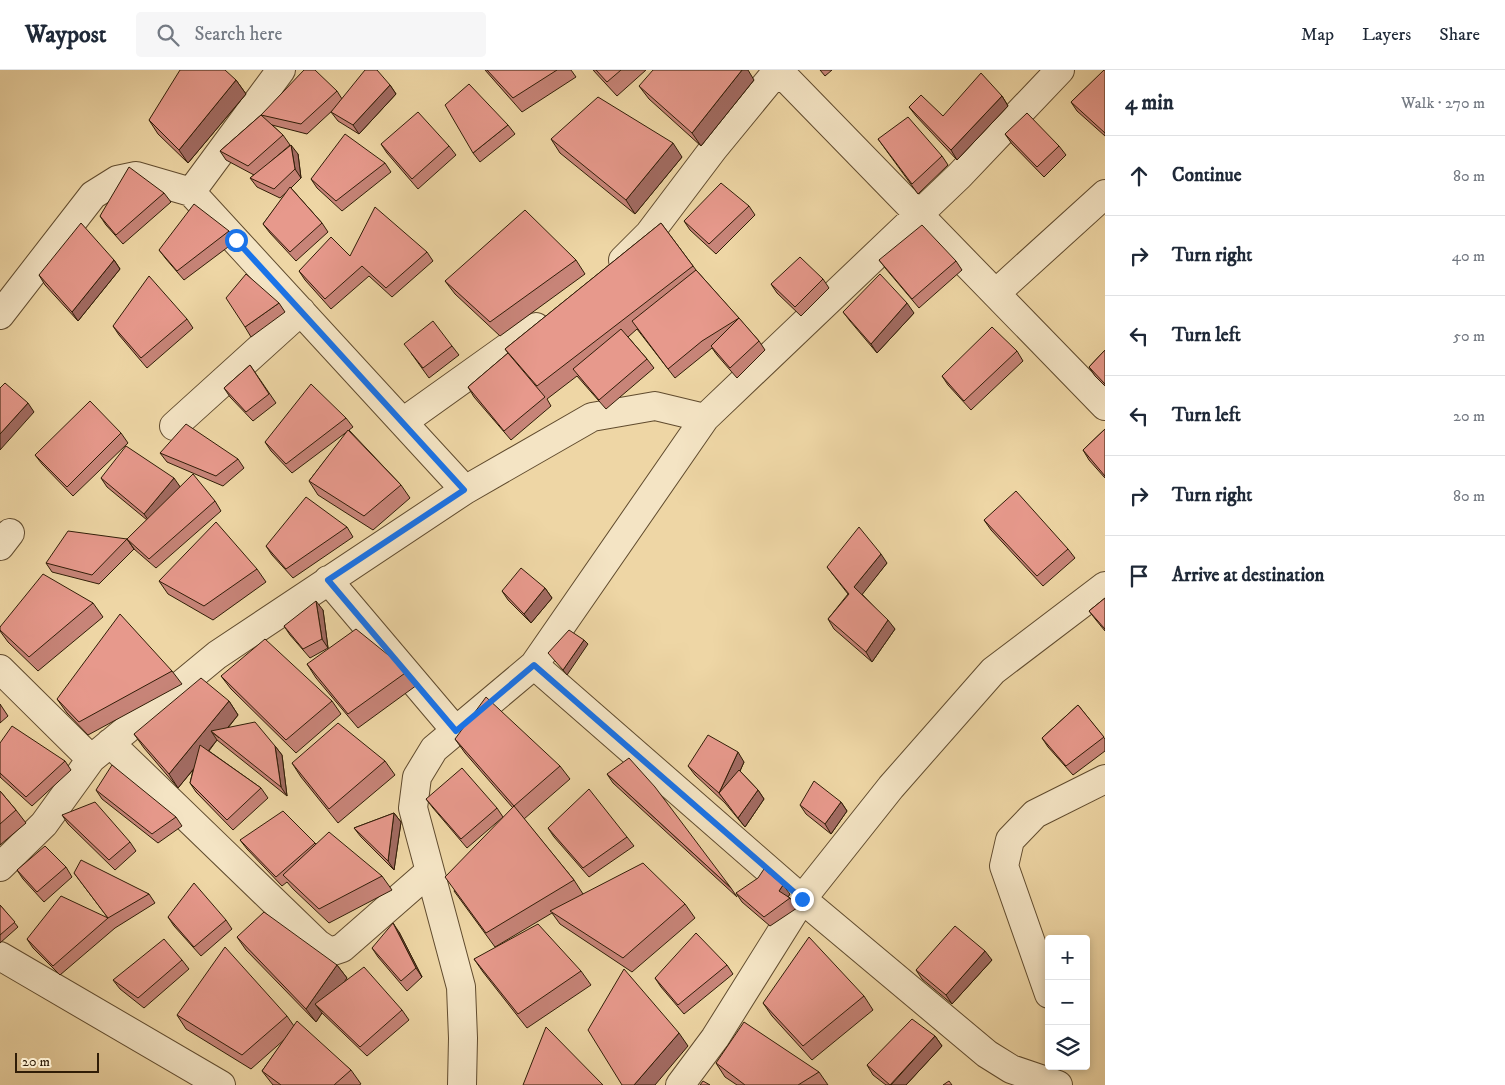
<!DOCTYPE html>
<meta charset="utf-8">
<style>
:root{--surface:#fff;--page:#f6f6f7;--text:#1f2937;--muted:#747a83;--line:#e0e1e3}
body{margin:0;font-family:"IM FELL DW Pica",serif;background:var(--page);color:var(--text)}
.controls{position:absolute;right:15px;bottom:15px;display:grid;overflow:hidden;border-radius:5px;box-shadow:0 2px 8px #0003}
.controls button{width:45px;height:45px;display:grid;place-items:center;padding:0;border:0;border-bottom:1px solid var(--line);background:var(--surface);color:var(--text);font:25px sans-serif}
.scale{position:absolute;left:15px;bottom:12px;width:84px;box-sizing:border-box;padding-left:5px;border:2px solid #301d07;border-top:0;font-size:14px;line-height:18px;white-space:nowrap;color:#301d07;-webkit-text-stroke:4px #f4e4c4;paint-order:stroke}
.stop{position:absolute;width:15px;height:15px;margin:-11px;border:4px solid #1a73e8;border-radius:50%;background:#fff}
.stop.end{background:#1a73e8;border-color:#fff;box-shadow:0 1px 5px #0008}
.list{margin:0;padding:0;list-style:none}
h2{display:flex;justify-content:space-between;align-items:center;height:65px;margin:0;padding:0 20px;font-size:21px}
h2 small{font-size:16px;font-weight:400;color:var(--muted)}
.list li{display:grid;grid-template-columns:32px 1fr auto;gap:15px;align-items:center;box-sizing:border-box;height:80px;padding:0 20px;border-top:1px solid var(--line)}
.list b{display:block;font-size:19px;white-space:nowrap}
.list em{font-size:16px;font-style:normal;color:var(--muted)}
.icon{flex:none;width:28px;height:28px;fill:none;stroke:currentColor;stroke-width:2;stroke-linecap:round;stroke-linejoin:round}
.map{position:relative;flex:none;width:1105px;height:1015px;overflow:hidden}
header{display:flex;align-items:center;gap:30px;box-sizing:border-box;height:70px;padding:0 25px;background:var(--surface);border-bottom:1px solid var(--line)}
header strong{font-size:24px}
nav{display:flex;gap:28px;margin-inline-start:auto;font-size:18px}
.search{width:350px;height:45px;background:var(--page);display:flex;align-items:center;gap:12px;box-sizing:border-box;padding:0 18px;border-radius:5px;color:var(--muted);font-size:19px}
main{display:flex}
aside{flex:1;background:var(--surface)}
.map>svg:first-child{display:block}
</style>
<header>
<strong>Waypost</strong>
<div class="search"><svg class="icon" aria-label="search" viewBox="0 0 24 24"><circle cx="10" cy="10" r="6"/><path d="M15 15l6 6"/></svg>Search here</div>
<nav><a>Map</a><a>Layers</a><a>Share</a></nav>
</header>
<main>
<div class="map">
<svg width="1105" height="1015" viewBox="0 0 1105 1015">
<rect width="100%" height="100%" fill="#eed6a5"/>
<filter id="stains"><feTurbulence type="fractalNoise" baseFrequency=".004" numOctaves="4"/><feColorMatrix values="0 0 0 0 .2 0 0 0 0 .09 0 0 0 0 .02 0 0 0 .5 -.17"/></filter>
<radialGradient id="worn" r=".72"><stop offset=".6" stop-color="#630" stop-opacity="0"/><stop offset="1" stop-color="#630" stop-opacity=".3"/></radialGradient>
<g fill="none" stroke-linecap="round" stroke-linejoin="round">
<defs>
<path id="minor" d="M778,0L1105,336
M191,122L281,0
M623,190L649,164L714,78L778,0
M996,223L1105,124
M0,245L93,125L117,110L136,106L191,122L465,420
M403,352L536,257
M174,356L301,241
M0,476L10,463
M328,510L456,661
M534,595L802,829L987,984L1011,999L1058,1015
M0,599L91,689
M110,673L318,874L330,882L342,878L429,802
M0,797L44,754L91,689L217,585L465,420L592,347L655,336L705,348
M0,886L221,1015
M1049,924L1004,796L1010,770L1035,744L1105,709
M462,1015L463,968L461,917L413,738L417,707L434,679L534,595L705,348L959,106L1060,0
M680,1015L715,968L802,829L891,717L993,601L1105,516"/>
</defs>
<use href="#minor" stroke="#604b2e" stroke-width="30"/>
<use href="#minor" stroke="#f4e4c4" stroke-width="28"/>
</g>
<path fill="#c78478" stroke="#301d07" d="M485,0H571L576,7L522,42Z
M593,0H646L617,26Z
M820,0H832L825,6Z
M1105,0V66L1077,41L1071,32Z
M236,10L246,24L188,93L158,64L149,50Z
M754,10L701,76L649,29L639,16Z
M390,15L396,24L359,64L338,51L331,42L333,40L307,64L272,55L283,65L290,75L269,93L298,84L301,108L291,118L322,153L328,162L296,191L270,163L263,154L288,121L280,128L257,117L250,108L254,105L226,90L220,81L261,45L337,21L342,29Z
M1002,26L1008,36L957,90L916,46L909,37L943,46Z
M508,55L515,64L480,92L473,83Z
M1005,64L1059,76L1066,85L1044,107L1012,74Z
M551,69L682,87L635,144L560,83Z
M878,69L942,86L948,95L918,124Z
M381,74L449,76L456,85L418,119L387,83Z
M385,93L391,102L342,141L317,118L311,109Z
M164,123L171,132L123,174L106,155L100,146Z
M749,136L755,145L716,184L690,160L684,151Z
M661,153L696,200L759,271L765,280L737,308L717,285L712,278L675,308L637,259L628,267L647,289L654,298L606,339L577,306L547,329L551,336L511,370L474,327L468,317L508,283L505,279Z
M229,161L236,171L184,210L166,189L159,180Z
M427,182L433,191L392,227L369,206L331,239L305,210L299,201L350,186Z
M114,190L120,199L78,251L45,215L39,205Z
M576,190L585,204L500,266L455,224L445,211Z
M879,190L956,191L962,200L919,238L886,199Z
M823,209L829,218L801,246L777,223L771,214Z
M279,233L285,242L251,267L245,257Z
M843,242L914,243L877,283L850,251Z
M187,249L193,258L147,298L119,265L113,256Z
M452,276L459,285L429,308L411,283Z
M1105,280V316L1095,306L1089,297Z
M1017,281L1023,291L971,340L948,315L942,306Z
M250,295L276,333L253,351L230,327L224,318Z
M346,348L353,357L349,360L401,415L410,428L373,460L318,425L309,411L348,361L292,403L271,381L265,372Z
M1105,359V408L1089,390L1083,380Z
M121,363L128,373L73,426L42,394L35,385Z
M160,383L238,389L244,398L223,416L167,392Z
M101,408L180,417L215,431L221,441L156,498L134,479L127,469L147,450L107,417Z
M984,450L1068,479L1075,488L1043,516L991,460Z
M347,457L353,467L293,508L272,485L266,476Z
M127,469L134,479L99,514L52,502L46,493Z
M887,493L862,524L895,559L872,592L834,559L828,549L848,524L827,497Z
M257,499L266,512L213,550L168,524L159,511Z
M545,518L552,528L531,553L508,530L502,521Z
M1105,528V561L1096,550L1089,541Z
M93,533L103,547L38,601L8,572L0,561V557Z
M323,540L328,578L310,588L290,565L284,556Z
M307,594L408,601L417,615L358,658L316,608Z
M172,601L182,614L88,665L67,643L57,629Z
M221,606L332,631L341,644L296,683L231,619Z
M229,631L238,645L228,658L275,676L282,685L287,726L217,670L209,681L261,718L268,728L233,760L196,722L190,713L193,700L178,718L144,678L134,664Z
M0,634L8,646L0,653Z
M1078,635L1105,669V681L1073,705L1048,677L1042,668Z
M455,669L560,696L570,709L524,749L574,810L583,824L685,834L695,848L632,902L560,854L552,843L495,877L454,821L513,738L465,683Z
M0,673L65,691L71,700L32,736L0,707Z
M385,691L395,705L338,753L301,707L292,693Z
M744,692L740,701L758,720L764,729L745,757L725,733L695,705L688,696Z
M607,704L731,818L737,827L613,713Z
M96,720L176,747L182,756L158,773L102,729Z
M0,721L16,740L26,753L0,775Z
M426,729L497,738L503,747L467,778L433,738Z
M841,732L847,741L831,764L806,744L800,735Z
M394,743L401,752L394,800L361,767L354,758Z
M62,745L130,772L136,781L115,800L68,754Z
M548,758L627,767L634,776L589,807L554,767Z
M240,770L315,773L316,774L382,806L392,820L329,853L293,819L287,812L282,816L247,779Z
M66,797L72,807L44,832L23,809L17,800Z
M74,803L149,824L155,833L115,858L60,905L33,878L27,869L108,848Z
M736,823L790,824L788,827L790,828L797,838L770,856L742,832Z
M0,835L18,857L0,873Z
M168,847L226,850L232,859L201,886L174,856Z
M399,862L422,907L407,921L378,887L372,878Z
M237,867L337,895L347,908L344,912L402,940L409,950L367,986L322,943L316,952L246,880Z
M474,889L581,901L591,915L527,958L483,902Z
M182,890L189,899L144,938L120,919L113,910Z
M992,890L952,934L922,909L916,900Z
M727,895L733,904L684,944L661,917L655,908Z
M864,926L873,940L812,990L772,946L763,933Z
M177,945L287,946L294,956L351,1000L361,1014L359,1015H273L262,1001L285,969L251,999L186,959Z
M935,966L942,976L906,1015H886L873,1005L867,995Z
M716,993L819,1002L828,1015H737L725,1007Z"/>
<path fill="#a26b62" stroke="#301d07" d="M742,0H748L754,10L701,76L692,63Z
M236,10L246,24L188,93L179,80Z
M390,15L396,24L359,64L353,55Z
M1002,26L1008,36L957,90L951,80Z
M673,73L682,87L635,144L626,130Z
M291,75L298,84L301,108L295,99Z
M114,190L120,199L78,251L72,242Z
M907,233L914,243L877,283L871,274Z
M28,333L34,342L0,380V364Z
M174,408L181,418L151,454L144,444Z
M881,484L887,493L861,526L854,517Z
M545,518L552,528L531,553L524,544Z
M316,531L323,540L328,578L322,569Z
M888,550L895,559L872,592L866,582Z
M584,570L588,574L567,605L563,600Z
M229,631L238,645L219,668L211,661L217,670L178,718L169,704Z
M275,676L282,685L287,726L281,717Z
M738,682L744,692L726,732L719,723Z
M758,720L764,729L745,757L738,748Z
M841,732L847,741L831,764L825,754Z
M394,743L401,752L394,800L388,791Z
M783,815L790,824L786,830L779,821Z
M393,853L399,862L422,907L416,898Z
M985,881L992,890L952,934L946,925Z
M337,895L347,908L323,942L315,934L322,943L316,952L306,939Z
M679,963L688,976L655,1015H634Z
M935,966L942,976L906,1015H891Z"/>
<path fill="#e7998c" stroke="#301d07" d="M180,0H225L236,10L179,80L149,50Z
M304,0H315L337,21L301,54L261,45L283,65L248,96L220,81L261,45Z
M365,0H377L390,15L353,55L331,42Z
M487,0H557L513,28Z
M596,0H621L607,12Z
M653,0H742L692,63L639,16Z
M1104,0H1105V63L1071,32Z
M981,3L1002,26L951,80L909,37L921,25L943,46Z
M469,14L508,55L473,83L445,35Z
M598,27L673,73L626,130L551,69Z
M418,42L449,76L412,109L381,74Z
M1027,43L1059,76L1037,97L1005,64Z
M908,47L942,86L912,114L878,69Z
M345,64L385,93L336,131L311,109Z
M291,75L295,99L274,119L250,108Z
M129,97L164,123L116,165L100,146Z
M721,113L749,136L709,174L684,151Z
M290,117L322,153L290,182L263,154Z
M194,134L229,161L177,201L159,180Z
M375,137L427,182L386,218L362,196L325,229L299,201L331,167L350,186Z
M525,140L576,190L490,252L445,211Z
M81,153L114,190L72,242L39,205Z
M661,153L693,196L537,316L505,279Z
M922,155L956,191L912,229L879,190Z
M800,187L823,209L795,237L771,214Z
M696,200L739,248L759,271L730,298L711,276L739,248L702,271L668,299L632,251Z
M246,204L279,233L245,257L226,228Z
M880,204L907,233L871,274L843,242Z
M149,206L187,249L141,288L113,256Z
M433,251L452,276L423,298L404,274Z
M992,257L1017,281L964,331L942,306Z
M621,259L647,289L599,330L573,299Z
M1105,280V314L1089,297Z
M508,283L545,327L504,361L468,317Z
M250,295L269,324L246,342L224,318Z
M5,313L28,333L0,364V318Z
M311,314L346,348L286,394L265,372Z
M90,331L121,363L67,417L35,385Z
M186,354L238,389L216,406L160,383Z
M1105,359V406L1083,380Z
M348,360L401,415L364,446L309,411Z
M126,376L174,408L144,444L101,408Z
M193,404L215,431L149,489L127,469Z
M1016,421L1068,479L1037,506L984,450Z
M306,427L347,457L286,499L266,476Z
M216,452L257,499L204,536L159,511Z
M859,457L881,484L854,517L888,550L866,582L828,549L849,524L827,497Z
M68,461L127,469L92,505L46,493Z
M521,498L545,518L524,544L502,521Z
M43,504L93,533L29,587L0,560V557Z
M1105,528V559L1089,541Z
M316,531L322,569L303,579L284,556Z
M120,544L172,601L79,652L57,629Z
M356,559L408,601L348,644L307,594Z
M569,560L584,570L563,600L548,583Z
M265,569L332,631L286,670L221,606Z
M201,608L229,631L169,704L134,664Z
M486,627L560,696L514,736L574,810L486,863L445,807L514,736L455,669Z
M1078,635L1104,667L1066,696L1042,668Z
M255,652L275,676L281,717L211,661Z
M338,653L385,691L329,739L292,693Z
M12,656L65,691L26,727L0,703V673Z
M708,665L738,682L719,723L739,700L758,720L738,748L719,723L688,696Z
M200,675L261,718L227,750L190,713Z
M629,688L655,717L731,818L607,704Z
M112,695L176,747L152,764L96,720Z
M462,698L497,738L461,769L426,729Z
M814,711L841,732L825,754L800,735Z
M589,719L627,767L583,798L548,758Z
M0,721L16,740L0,754Z
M95,732L130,772L109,790L62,745Z
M283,741L315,773L276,807L240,770Z
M394,743L388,791L354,758Z
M329,762L382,806L319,839L283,805Z
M45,776L66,797L37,822L17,800Z
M81,790L149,824L108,848L74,803Z
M643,793L685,834L623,888L550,841Z
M764,799L783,815L779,821L790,828L764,847L736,823L758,808Z
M194,813L226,850L194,877L168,847Z
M61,826L108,848L53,896L27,869Z
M0,835L15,852L0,865Z
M264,842L337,895L306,939L237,867Z
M393,853L416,898L401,911L372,878Z
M538,854L581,901L518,944L474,889Z
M955,856L985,881L946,925L916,900Z
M696,863L727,895L678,935L655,908Z
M809,867L864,926L803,976L763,933Z
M164,869L182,890L138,928L113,910Z
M225,877L287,946L242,985L177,945Z
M364,897L402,940L360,977L315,934Z
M624,899L679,963L634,1015H622L588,960Z
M912,949L935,966L890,1015L867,995Z
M297,951L351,1000L334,1015H281L262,1001Z
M744,952L819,1002L798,1015H745L716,993Z
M546,957L603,1015H523Z
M703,1011L710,1015H700Z
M949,1011L952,1015H943Z"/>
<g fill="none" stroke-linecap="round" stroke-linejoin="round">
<path stroke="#1a73e8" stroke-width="6" d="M236,170L464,420L328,510L456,661L534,595L802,829"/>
</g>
<rect width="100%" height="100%" filter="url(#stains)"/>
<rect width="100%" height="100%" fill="url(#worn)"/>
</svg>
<div class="controls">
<button>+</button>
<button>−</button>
<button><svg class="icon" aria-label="layers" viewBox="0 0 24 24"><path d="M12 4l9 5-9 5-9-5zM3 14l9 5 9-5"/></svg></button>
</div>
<div class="scale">20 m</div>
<div class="stop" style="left:236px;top:170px"></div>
<div class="stop end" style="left:802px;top:829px"></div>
</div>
<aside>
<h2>4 min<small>Walk · 270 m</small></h2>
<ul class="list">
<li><svg class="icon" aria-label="ahead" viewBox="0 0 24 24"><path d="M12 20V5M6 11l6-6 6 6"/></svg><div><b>Continue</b></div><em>80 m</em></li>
<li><svg class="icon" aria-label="right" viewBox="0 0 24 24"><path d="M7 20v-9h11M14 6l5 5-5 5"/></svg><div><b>Turn right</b></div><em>40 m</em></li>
<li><svg class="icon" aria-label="left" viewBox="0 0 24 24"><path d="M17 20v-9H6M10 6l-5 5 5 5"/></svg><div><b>Turn left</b></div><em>50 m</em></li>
<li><svg class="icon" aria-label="left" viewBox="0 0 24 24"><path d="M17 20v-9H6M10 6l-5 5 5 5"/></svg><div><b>Turn left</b></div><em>20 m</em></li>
<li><svg class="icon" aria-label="right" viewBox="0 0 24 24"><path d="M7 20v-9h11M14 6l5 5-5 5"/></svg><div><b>Turn right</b></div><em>80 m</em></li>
<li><svg class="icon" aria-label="arrive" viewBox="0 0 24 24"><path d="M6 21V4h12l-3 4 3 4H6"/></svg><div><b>Arrive at destination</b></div></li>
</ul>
</aside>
</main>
